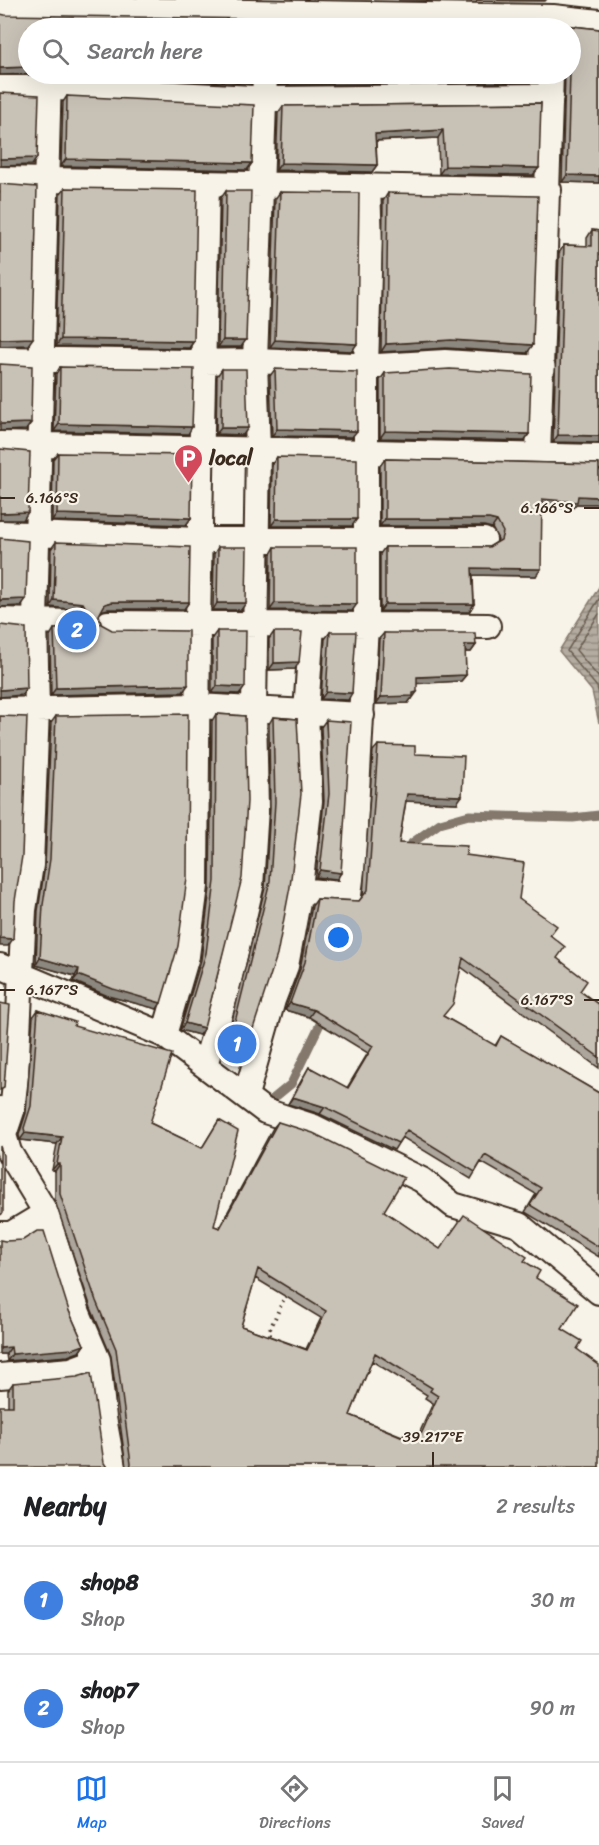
<!DOCTYPE html>
<meta charset="utf-8">
<style>
:root{--surface:#fff;--page:#f2f2f2;--text:#202124;--muted:#757577;--line:#e0e0e0;--accent:#1a73e8}
body{margin:0;font-family:Sriracha,sans-serif;background:var(--page);color:var(--text)}
.you{position:absolute;left:339px;top:938px;width:21px;height:21px;margin:-15px;border:4px solid #fff;border-radius:50%;background:#1a73e8;box-shadow:0 0 0 9px #1a73e833}
.badge{display:grid;place-items:center;width:39px;height:39px;border-radius:50%;background:var(--accent);color:#fff;font-size:20px;font-weight:700}
.pin{position:absolute;translate:-50% -50%;border:3px solid #fff;box-shadow:0 2px 6px #0006}
.list{margin:0;padding:0;list-style:none}
h2{display:flex;justify-content:space-between;align-items:center;height:78px;margin:0;padding:0 24px;font-size:26px}
h2 small{font-size:20px;font-weight:400;color:var(--muted)}
.list li{display:grid;grid-template-columns:39px 1fr auto;gap:18px;align-items:center;box-sizing:border-box;height:108px;padding:0 24px;border-top:2px solid var(--line)}
.list b{display:block;font-size:22px;white-space:nowrap}
.list p{margin:0;font-size:20px;white-space:nowrap;color:var(--muted)}
.list em{font-size:20px;font-style:normal;color:var(--muted)}
.icon{flex:none;width:33px;height:33px;fill:none;stroke:currentColor;stroke-width:2;stroke-linecap:round;stroke-linejoin:round}
.map{position:relative;flex:none;width:599px;height:1467px;overflow:hidden}
.search{position:absolute;background:var(--surface);box-shadow:0 6px 24px #0002;left:18px;right:18px;top:18px;height:66px;display:flex;align-items:center;gap:15px;box-sizing:border-box;padding:0 21px;border-radius:33px;color:var(--muted);font-size:22px}
.sheet{height:294px;background:var(--surface)}
nav{display:flex;justify-content:space-around;align-items:center;box-sizing:border-box;height:84px;border-top:2px solid var(--line);background:var(--surface);font-size:16px;color:var(--muted)}
nav a{display:grid;justify-items:center;gap:3px}
nav .on{color:var(--accent)}
.map>svg:first-child{display:block}
</style>
<div class="map">
<svg width="599" height="1467" viewBox="0 0 599 1467">
<defs>
<pattern id="water-rules" width="6" height="5" patternUnits="userSpaceOnUse" patternTransform="scale(1.5)"><rect width="6" height="5" fill="#b4aca0"/><path d="M0 2.5h6" fill="none" stroke="#948c82"/></pattern>
</defs>
<rect width="100%" height="100%" fill="#f7f3e8"/>
<filter id="ink" filterUnits="userSpaceOnUse"><feTurbulence type="fractalNoise" baseFrequency=".0167" numOctaves="2"/><feDisplacementMap in="SourceGraphic" scale="12" xChannelSelector="R" yChannelSelector="G"/><feConvolveMatrix kernelMatrix="1 2 1 2 8 2 1 2 1" color-interpolation-filters="sRGB"/></filter>
<g filter="url(#ink)">
<path fill="url(#water-rules)" stroke="#84786c" stroke-width="1.5" d="M599,587V723L592,691L559,651Z"/>
<g fill="none" stroke-linecap="round" stroke-linejoin="round">
<path stroke="#6b5e52" stroke-width="1.5" d="M599,599L567,651L597,687L599,694
M599,614L576,650L599,678"/>
<path stroke="#84786c" stroke-width="9" d="M409,853L412,843L440,823L469,815L573,818L599,815
M263,1107L291,1084L320,1024L322,1012"/>
<defs>
<path id="minor" d="M0,8L553,17L599,22
M0,88H58L275,99L551,96
M0,179L549,190
M0,359L187,362L255,361L378,366L445,362L543,368
M0,444L599,457
M538,456L551,74
M0,533L200,540H484
M0,620L71,622
M108,623L488,626
M0,710L197,706L362,715
M299,890L349,895L353,864L366,625V365L370,243L368,186
M0,966L164,1035L265,1111L314,1127L422,1180L453,1205L519,1225L599,1292
M164,1035L187,956L196,886L198,624L207,183
M205,1065L227,990L251,887L256,808L254,709L258,450L255,361L265,74
M246,1095L273,1000L286,966L299,896L310,801L306,712L312,625
M0,1109L12,1111L4,1135L9,1152L46,1213L78,1313L98,1360L104,1418L113,1467
M12,1111L16,1076L24,910L31,865L37,709L35,621L49,74
M0,1234H11L46,1213
M0,1376L71,1370L98,1360"/>
</defs>
<use href="#minor" stroke="#3b2a1e" stroke-width="28"/>
<path stroke="#3b2a1e" stroke-width="4" stroke-dasharray="1.5 4.5" stroke-linecap="butt" d="M270,1341V1329L287,1292"/>
<use href="#minor" stroke="#f7f3e8" stroke-width="24"/>
</g>
<path fill="#aca69d" stroke="#3b2a1e" stroke-width="1.5" fill-rule="evenodd" d="M325,20L428,28H320Z
M562,25L599,29V183L562,182L565,74H570V28H559Z
M278,74H542L536,82L279,85Z
M67,96L252,163L247,170L61,166L63,102Z
M541,103L533,175L439,174L438,138L376,141L377,165L372,172L276,170L278,113L283,106Z
M65,188L194,341L189,348L56,346L60,194Z
M226,191L241,347H218L221,198Z
M280,192L352,351L270,347L275,199Z
M388,193L527,353L446,348L381,352L383,201Z
M592,230L599,231V443L553,442L559,253L564,245L587,246V238Z
M60,367L188,434L54,431L56,374Z
M222,369L243,435L216,434L217,376Z
M275,369L352,437L272,436L270,376Z
M385,373L529,434L524,441L380,438V380Z
M58,453L191,518L186,525L52,521L53,459Z
M277,457L352,526H271L272,464Z
M385,459L599,464V504H576L572,509L542,507L536,576L473,575L474,604L469,612L380,611V554L385,547H489L497,542L498,539L492,528L484,526H380V466Z
M56,542L189,602L184,609H108L101,611L99,615L101,624L183,692L51,695L50,636L54,629H75L84,625L85,622L78,610L50,607L51,549Z
M218,547L241,610H213L214,554Z
M275,547L352,611L270,610L271,554Z
M217,631L240,694L212,693V638Z
M274,632L295,669L269,670V639Z
M330,632L348,700L321,699L325,639Z
M384,633L476,645L471,652H465L466,675L461,681L417,683L412,699H411L408,703L376,704L379,639Z
M216,714L245,716L199,1035L180,1030L201,960L210,888L212,721Z
M56,716L157,1009L108,996L73,981L75,976L36,965L38,911L45,866L51,723Z
M273,717L297,719L245,1045L227,1041L265,888L270,809L269,724Z
M326,720L337,879L316,877L324,801L321,727Z
M378,745L415,754L457,803L406,801L399,843L466,855L519,899L551,935L557,958L580,991L599,1005V1068L461,967L443,1016L495,1046L501,1036L599,1093V1257L525,1212L536,1194L481,1162L471,1179L402,1137L394,1150L320,1114L288,1104L305,1074L309,1067L347,1088L368,1053L309,1017L285,1010L300,969L312,906L317,899L359,901L363,896L373,751Z
M38,1010L74,1026L150,1123L202,1148L219,1120L214,1226L219,1228L273,1128L278,1122L384,1211L440,1249L524,1261L536,1278L562,1329L577,1349L599,1467H126L111,1356L91,1308L55,1201V1171L52,1170L57,1144L20,1140L19,1135L26,1113L33,1017ZM255,1278L321,1318L306,1349L241,1326ZM372,1361L427,1395L425,1398L433,1403L417,1438L405,1433L402,1436L350,1415Z
M69,1311L84,1345L79,1352L68,1356L7,1361L6,1354H0Z
M13,1383L104,1463L8,1406V1390Z"/>
<path fill="#8c877f" stroke="#3b2a1e" stroke-width="1.5" d="M398,0H546L545,1Z
M28,67V74H35L0,75V68Z
M63,74H200L255,76L250,83Z
M542,75L536,82L279,85L284,78Z
M443,130L438,138L370,141L375,134Z
M37,158L32,165L0,166V159Z
M66,159L252,163L247,170L61,166Z
M281,163L377,165L372,172L276,170Z
M445,166L539,168L533,175L439,174Z
M567,175L599,176V183L562,182Z
M33,338L28,345L0,346V339Z
M61,339L194,341L189,348L56,346Z
M223,340H246L241,347H218Z
M275,340L357,344L352,351L270,347Z
M451,340L533,345L527,353L446,348L381,352L386,344Z
M31,423L26,430L0,431V424Z
M59,424L192,427L188,434L54,431Z
M221,428H248L243,435L216,434Z
M277,429L357,431L352,437L272,436Z
M385,431L529,434L524,441L380,438Z
M558,435L599,436V443L553,442Z
M578,496L599,497V504H576L572,509L537,506L542,499Z
M28,512L23,520H0V513Z
M57,514L191,518L186,525L52,521Z
M276,519H357L352,526H271Z
M385,519H489L497,521L492,528L484,526H380Z
M472,568L541,569L536,576L467,575Z
M26,599L21,606L0,607V600Z
M54,600L83,603L78,610L50,607Z
M112,602H189L184,609H108L100,611L105,604Z
M217,603H246L241,610H213Z
M275,603L357,604L352,611L270,610Z
M385,604H474L469,612L380,611Z
M465,645H476L471,652H460Z
M299,662L295,669L269,670L274,663Z
M466,675L461,681L412,684L417,677Z
M188,685L183,692L51,695L56,688Z
M217,686L245,687L240,694L212,693Z
M27,688L22,695L0,697V690Z
M326,692L352,693L348,700L321,699Z
M417,692L412,699H411L408,703L376,704L381,697Z
M407,794L462,796L457,803L402,801Z
M320,870L341,873L337,879L316,877Z
M0,938L13,939L8,946H0Z
M40,958L79,969L75,976L36,965Z
M78,975L161,1003L157,1009L108,996L73,981Z
M290,1003L314,1010L309,1017L285,1010Z
M185,1023L204,1028L199,1035L180,1030Z
M232,1034L250,1038L245,1045L227,1041Z
M293,1097L325,1107L320,1114L288,1104Z
M25,1133L62,1137L57,1144L20,1140Z
M57,1164H60L55,1171L52,1170Z
M84,1345L79,1352L68,1356L7,1361L12,1354Z
M11,1347L6,1354H0V1348Z"/>
<path fill="#c8c1b6" stroke="#3b2a1e" stroke-width="1.5" fill-rule="evenodd" d="M0,14L5,15L262,19V28H28V67L0,68Z
M325,20L427,22L428,28H326Z
M562,25L599,29V176L567,175L570,74V28H562Z
M200,74H256L255,76Z
M284,74H542V75L284,78Z
M0,93L39,95L37,158L0,159Z
M67,96L254,105L252,163L66,159Z
M541,103L539,168L445,166L443,130L375,134L377,165L281,163L283,106Z
M0,184L37,187L33,338L0,339Z
M65,188L197,190L194,341L61,339Z
M226,191H251L246,340H223Z
M280,192L359,193L357,344L275,340Z
M388,193L538,196L533,345L451,340L386,344Z
M592,230L599,231V436L558,435L564,245L592,246Z
M0,364L32,366L31,423L0,424Z
M60,367L194,369L192,427L59,424Z
M222,369H246L248,428H221Z
M275,369L357,372V431L277,429Z
M450,369L531,374L529,434L385,431V373Z
M0,449L30,452L28,512L0,513Z
M58,453L192,455L191,518L57,514Z
M277,457L357,459V519H276Z
M385,459L599,464V497L578,496L577,502L542,499L541,569L472,568L474,604H385V547H489L501,540L503,532L497,521L489,519H385Z
M0,538L28,541L26,599L0,600Z
M56,542L190,547L189,602H112L105,604L99,615L101,624L112,630L188,631V685L56,688L54,629H75L88,623L90,615L83,603L54,600Z
M218,547H247L246,603H217Z
M275,547H357V604L275,603Z
M0,625L26,628L27,688L0,690Z
M217,631H246L245,687L217,686Z
M274,632H302L299,662L274,663Z
M330,632H356L352,693L326,692Z
M384,633H475L476,645H465L466,675L417,677V692L413,693V696L381,697Z
M188,714L187,878L178,946L161,1003L113,989L78,975L79,969L40,958L43,905L50,859L56,716Z
M216,714L245,716L247,801L242,878L204,1028L185,1023L206,953L215,881Z
M0,716L27,717L22,856L15,901L13,939L0,938Z
M273,717L297,719L301,794L290,887L277,955L250,1038L232,1034L270,881L275,802Z
M326,720L351,722L341,873L320,870L329,794Z
M378,745L415,746V754L464,756L462,796L407,794L399,843L467,846L466,855L524,863L519,899L557,926L550,935L565,947L557,958L587,981L580,991L599,1005V1057L463,958L453,1004L443,1016L496,1046L501,1036L599,1093V1247L530,1205L541,1188L485,1155L475,1172L407,1130L398,1143L325,1107L293,1097L309,1067L348,1088L373,1046L314,1010L290,1003L305,962L317,899L359,901L368,890Z
M0,1003L10,1005L4,1088L0,1090Z
M38,1010L75,1022L74,1026L172,1054L150,1123L202,1148L219,1120L238,1131L214,1226L220,1228L278,1122L313,1133L404,1178L384,1211L440,1249L464,1215L527,1257L524,1261L540,1271L536,1278L578,1304L562,1329L582,1341L577,1349L599,1365V1467H130L131,1464L116,1349L96,1301L60,1194V1164H57L62,1137L25,1133L24,1128L31,1106ZM258,1269L326,1311L307,1350L241,1326ZM375,1353L432,1388L430,1391L438,1396L419,1439L405,1433L403,1437L350,1415Z
M0,1146L3,1155V1213L0,1215Z
M37,1231H44L69,1311L84,1345L73,1349L12,1354L11,1347L0,1348V1240L5,1241L23,1240Z
M91,1373L104,1463L107,1467H0V1406H13V1383L77,1377Z"/>
</g>
<path fill="none" stroke="#3b2a1e" stroke-width="2" d="M0,498H15M584,508H599M0,990H15M584,1000H599M433,1467V1452"/>
<defs>
<symbol id="parking-pin" viewBox="-11 -11 22 30"><path d="M0 17L-7.5 6A9.5 9.5 0 1 1 7.5 6Z" fill="#d1495b" stroke="#f7f3e8"/><path d="M-3.5-5.5H1a3.5 3.5 0 0 1 0 7H-1V5.5H-3.5ZM-1-3.4V-.6H.8a1.4 1.4 0 0 0 0-2.8Z" fill="#fff"/></symbol>
</defs>
<g fill-rule="evenodd">
<use href="#parking-pin" x="172" y="442" width="33" height="45"/>
</g>
<g text-anchor="middle" dominant-baseline="central" stroke-width="4.5" stroke-linejoin="round" paint-order="stroke">
<g font-size="21" font-weight="bold" fill="#3b2a1e" stroke="#f7f3e8" text-anchor="start">
<text x="209" y="458">local</text>
</g>
</g>
<g font-size="15" text-anchor="middle" fill="#3b2a1e" stroke="#f7f3e8" stroke-width="4.5" stroke-linejoin="round" paint-order="stroke">
<text x="52" y="503">6.166°S</text>
<text x="547" y="513">6.166°S</text>
<text x="52" y="995">6.167°S</text>
<text x="547" y="1005">6.167°S</text>
<text x="433" y="1442">39.217°E</text>
</g>
</svg>
<div class="you"></div>
<div class="pin badge" style="left:237px;top:1044px;background:#3f7fe0">1</div>
<div class="pin badge" style="left:77px;top:630px;background:#3f7fe0">2</div>
<div class="search"><svg class="icon" aria-label="search" viewBox="0 0 24 24"><circle cx="10" cy="10" r="6"/><path d="M15 15l6 6"/></svg>Search here</div>
</div>
<section class="sheet">
<h2>Nearby<small>2 results</small></h2>
<ul class="list">
<li><span class="badge" style="background:#3f7fe0">1</span><div><b>shop8</b><p>Shop</p></div><em>30 m</em></li>
<li><span class="badge" style="background:#3f7fe0">2</span><div><b>shop7</b><p>Shop</p></div><em>90 m</em></li>
</ul>
</section>
<nav>
<a class="on"><svg class="icon" aria-label="map" viewBox="0 0 24 24"><path d="M3 6l6-2 6 2 6-2v14l-6 2-6-2-6 2zM9 4v14M15 6v14"/></svg>Map</a>
<a><svg class="icon" aria-label="directions" viewBox="0 0 24 24"><path d="M12 3l9 9-9 9-9-9zM9 14v-3h6M13 9l2 2-2 2"/></svg>Directions</a>
<a><svg class="icon" aria-label="saved" viewBox="0 0 24 24"><path d="M7 4h10v16l-5-4-5 4z"/></svg>Saved</a>
</nav>
